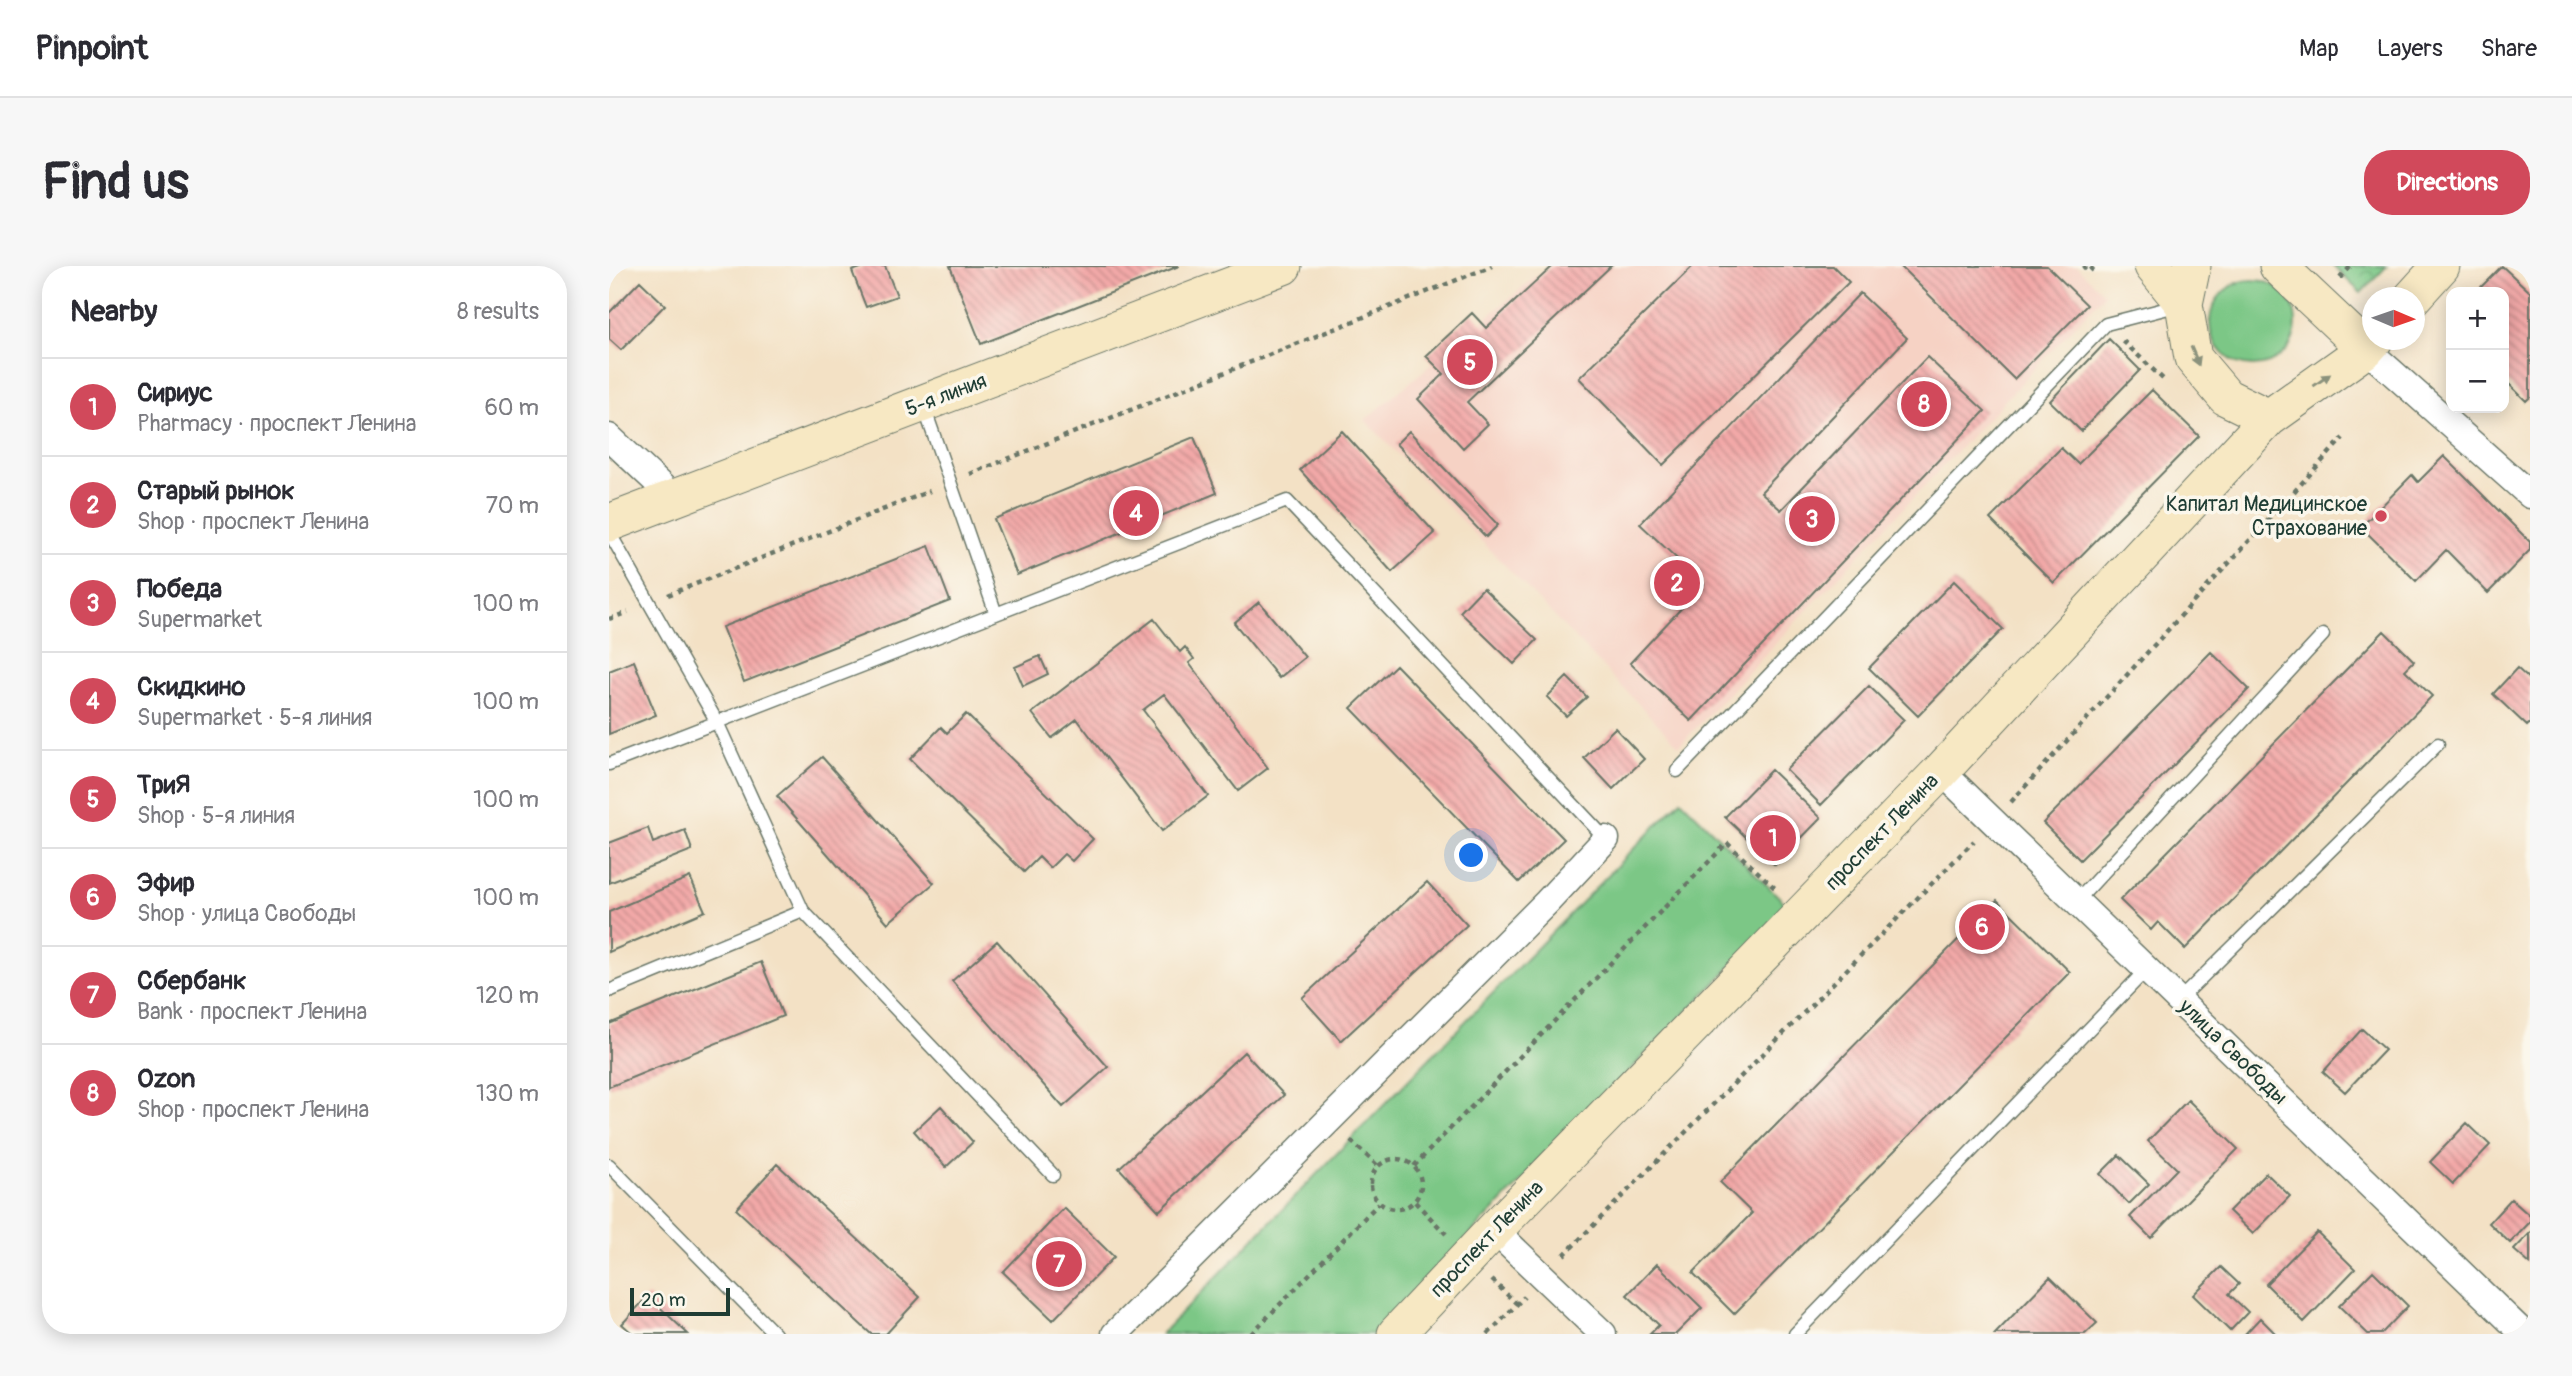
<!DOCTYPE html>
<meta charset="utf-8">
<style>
:root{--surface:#fff;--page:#f7f7f7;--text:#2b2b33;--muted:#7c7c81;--line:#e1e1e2;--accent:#d1495b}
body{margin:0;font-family:Pangolin,sans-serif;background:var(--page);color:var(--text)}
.controls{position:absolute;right:21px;top:21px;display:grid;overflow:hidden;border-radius:14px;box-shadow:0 4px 18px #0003}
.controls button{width:63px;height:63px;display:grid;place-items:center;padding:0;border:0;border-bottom:2px solid var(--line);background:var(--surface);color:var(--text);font:35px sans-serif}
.compass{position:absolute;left:1753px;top:21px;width:63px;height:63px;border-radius:50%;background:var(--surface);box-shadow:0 4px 18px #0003;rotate:92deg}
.scale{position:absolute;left:21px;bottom:18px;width:100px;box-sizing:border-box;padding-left:7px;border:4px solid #1f3d34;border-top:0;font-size:19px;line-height:24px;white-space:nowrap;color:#1f3d34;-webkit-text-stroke:5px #fbf7ec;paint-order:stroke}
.you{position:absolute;left:863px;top:590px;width:24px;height:24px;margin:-18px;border:5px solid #fff;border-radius:50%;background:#1a73e8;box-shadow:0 0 0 10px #1a73e833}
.badge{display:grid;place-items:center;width:46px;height:46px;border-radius:50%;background:var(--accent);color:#fff;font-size:23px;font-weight:700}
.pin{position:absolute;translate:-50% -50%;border:4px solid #fff;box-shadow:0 2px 7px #0006}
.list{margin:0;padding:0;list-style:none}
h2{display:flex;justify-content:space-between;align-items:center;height:91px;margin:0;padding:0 28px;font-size:30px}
h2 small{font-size:23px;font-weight:400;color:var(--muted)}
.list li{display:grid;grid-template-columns:46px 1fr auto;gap:21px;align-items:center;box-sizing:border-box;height:98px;padding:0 28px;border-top:2px solid var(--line)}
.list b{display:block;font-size:26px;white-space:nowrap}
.list p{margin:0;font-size:23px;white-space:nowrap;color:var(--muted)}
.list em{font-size:23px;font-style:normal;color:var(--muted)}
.map{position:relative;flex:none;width:1921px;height:1068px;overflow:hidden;border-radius:28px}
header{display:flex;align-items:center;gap:42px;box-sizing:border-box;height:98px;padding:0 35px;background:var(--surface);border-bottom:2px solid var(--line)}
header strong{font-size:33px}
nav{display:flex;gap:38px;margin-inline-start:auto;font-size:24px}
.intro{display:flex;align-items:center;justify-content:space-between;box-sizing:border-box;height:168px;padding:0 42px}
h1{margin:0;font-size:49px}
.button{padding:18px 32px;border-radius:28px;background:var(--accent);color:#fff;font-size:24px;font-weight:700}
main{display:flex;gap:42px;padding:0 42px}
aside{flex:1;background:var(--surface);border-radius:28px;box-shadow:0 4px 18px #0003}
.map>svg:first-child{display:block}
</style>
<header>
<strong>Pinpoint</strong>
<nav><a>Map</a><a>Layers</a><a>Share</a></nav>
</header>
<div class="intro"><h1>Find us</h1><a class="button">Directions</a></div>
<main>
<aside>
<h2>Nearby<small>8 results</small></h2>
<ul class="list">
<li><span class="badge">1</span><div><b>Сириус</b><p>Pharmacy · проспект Ленина</p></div><em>60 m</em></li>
<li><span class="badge">2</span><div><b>Старый рынок</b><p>Shop · проспект Ленина</p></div><em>70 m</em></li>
<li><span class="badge">3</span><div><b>Победа</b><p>Supermarket</p></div><em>100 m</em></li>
<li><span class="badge">4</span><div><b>Скидкино</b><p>Supermarket · 5-я линия</p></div><em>100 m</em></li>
<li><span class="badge">5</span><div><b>ТриЯ</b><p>Shop · 5-я линия</p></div><em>100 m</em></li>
<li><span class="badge">6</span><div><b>Эфир</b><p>Shop · улица Свободы</p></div><em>100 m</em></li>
<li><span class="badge">7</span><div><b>Сбербанк</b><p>Bank · проспект Ленина</p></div><em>120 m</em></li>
<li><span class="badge">8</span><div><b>Ozon</b><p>Shop · проспект Ленина</p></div><em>130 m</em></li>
</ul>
</aside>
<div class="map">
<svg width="1921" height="1068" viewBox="0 0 1921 1068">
<defs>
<pattern id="park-crowns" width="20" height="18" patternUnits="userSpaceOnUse" patternTransform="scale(1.75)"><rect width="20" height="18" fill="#7bc786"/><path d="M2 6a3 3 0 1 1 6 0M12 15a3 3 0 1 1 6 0" fill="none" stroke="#64a36e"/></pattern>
<pattern id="building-back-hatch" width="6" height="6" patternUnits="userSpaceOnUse" patternTransform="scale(1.75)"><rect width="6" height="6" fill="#f3a9a8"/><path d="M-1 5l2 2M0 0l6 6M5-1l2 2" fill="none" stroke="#c48b8a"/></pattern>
</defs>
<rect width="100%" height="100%" fill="#fbf7ec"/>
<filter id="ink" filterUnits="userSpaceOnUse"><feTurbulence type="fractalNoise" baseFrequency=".0143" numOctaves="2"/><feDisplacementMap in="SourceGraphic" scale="14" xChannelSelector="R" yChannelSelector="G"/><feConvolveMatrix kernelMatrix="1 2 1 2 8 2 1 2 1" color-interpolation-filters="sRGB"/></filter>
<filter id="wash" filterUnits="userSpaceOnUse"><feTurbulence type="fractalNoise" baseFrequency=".00686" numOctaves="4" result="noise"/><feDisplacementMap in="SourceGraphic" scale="28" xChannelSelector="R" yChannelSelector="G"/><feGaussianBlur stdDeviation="1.57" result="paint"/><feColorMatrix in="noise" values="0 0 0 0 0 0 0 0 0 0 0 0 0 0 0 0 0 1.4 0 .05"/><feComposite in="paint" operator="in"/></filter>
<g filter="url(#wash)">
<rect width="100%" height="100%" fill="#f3e1c5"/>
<path fill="#f6d2c4" d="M939,0H1467L1496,28L1070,480L756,154Z"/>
<path fill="#7bc786" stroke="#4d825d" stroke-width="2" d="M1601 57a43 43 0 1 1 86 0a43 43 0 1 1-86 0Z
M1072,534L1180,641L764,1068H552Z"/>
<path fill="url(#park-crowns)" stroke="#4d825d" stroke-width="2" d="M1724,0H1778L1752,27Z"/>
<g id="blocks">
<path fill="url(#building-back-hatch)" d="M257,0H276L288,30L257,41L243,5Z
M341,0H570L372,78Z
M944,0H1002L858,136L879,158L854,182L809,133L835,108L817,90L863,47L877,62Z
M1084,0H1224L1240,16L1054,199L970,112Z
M1291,0H1438L1478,39L1405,113Z
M1893,0L1921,26V131L1917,135L1895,113V26H1867Z
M31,15L56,39L12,84L0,73V47Z
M1251,27L1298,72L1152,226L1172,244L1318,91L1376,145L1082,455L1021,397L1095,318L1031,258Z
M1500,73L1531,104L1472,165L1441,135Z
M1543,124L1590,170L1445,317L1381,253L1452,182L1469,198Z
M733,165L826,267L783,306L691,204Z
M800,165L889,259L877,271L787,178Z
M585,171L608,227L408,309L385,253Z
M1835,190L1921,276V284L1879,327L1837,284L1807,315L1752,261L1803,209L1809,216Z
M320,280L341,335L135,416L113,361Z
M1345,315L1394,363L1309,450L1260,402Z
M874,322L928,374L905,398L851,346Z
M650,336L696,391L670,412L625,357Z
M545,353L571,386L576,381L585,393L580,397L659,502L629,525L555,428L534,444L599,530L553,565L468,453L443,472L423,447Z
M1775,365L1805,395L1796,404L1823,430L1576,683L1549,656L1542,664L1511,634Z
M1602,386L1640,423L1471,594L1434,557Z
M431,390L439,408L414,420L406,401Z
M25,395L47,449L0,468V405Z
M787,399L955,573L910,616L742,442Z
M1908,402L1921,414V457L1918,460L1884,428Z
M958,411L978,431L957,450L938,431Z
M1260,420L1295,454L1212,539L1177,504Z
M357,448L484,573L463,595L455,588L441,602L430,591L415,606L301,493L332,461L338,467Z
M1006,462L1035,493L1004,523L975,492Z
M213,491L325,617L279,657L168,530Z
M1162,504L1212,552L1166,599L1116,551Z
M39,562L44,577L76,564L83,584L0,617V577Z
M81,611L96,645L0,686V646Z
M818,616L858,659L732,775L693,732Z
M1388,634L1461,706L1125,1048L1084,1007L1143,947L1111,916Z
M388,675L499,801L454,841L343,715Z
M152,696L174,750L0,821V758Z
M1753,763L1776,784L1736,826L1714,806Z
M635,786L675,829L550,945L510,902Z
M1579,834L1629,883L1542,972L1521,951L1568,903L1539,875Z
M332,840L364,876L337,901L305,865Z
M1858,857L1881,879L1844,918L1821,896Z
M1510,889L1540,918L1520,938L1491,908Z
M168,898L311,1031L277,1068H262L127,943Z
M1657,907L1681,930L1644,968L1620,945Z
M1902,933L1921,950V956L1901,977L1880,957Z
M455,942L505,991L444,1054L394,1006Z
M1708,966L1746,1003L1695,1056L1657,1018Z
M1921,967V998L1905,984Z
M1048,998L1093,1042L1067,1068H1041L1050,1059L1018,1029Z
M1612,1001L1630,1018L1620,1028L1639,1046L1621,1065L1584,1029Z
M1764,1005L1799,1040L1772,1068H1759L1730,1040Z
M1441,1011L1488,1057L1476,1068H1386Z
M39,1030L79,1068H24L13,1058Z
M1651,1052L1667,1068H1636Z"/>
</g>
</g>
<g filter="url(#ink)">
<use href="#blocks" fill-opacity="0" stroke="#697667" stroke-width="2"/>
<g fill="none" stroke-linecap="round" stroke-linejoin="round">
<defs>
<path id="lane" d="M315,141L387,348
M0,266L108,456L194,645L444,909
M0,498L678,235L997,573
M1068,505L1497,58L1571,39
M1468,635L1714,369
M0,725L194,645
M1570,734L1829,478
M0,899L166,1068
M1186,1068L1538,703"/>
<path id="street" d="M1757,83L1921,229
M0,171L65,232
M1332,505L1915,1068
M885,964L994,1068
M506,1068L938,636L997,573"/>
<path id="secondary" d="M1544,0L1575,38
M1583,0L1575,38L1584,92L1617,131L1660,152
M1669,0L1757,83
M1803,32L1832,0
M0,257L674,0
M787,1068L885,964L1332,505L1660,152L1757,83L1765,74"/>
</defs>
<use href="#lane" stroke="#697667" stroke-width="15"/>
<use href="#street" stroke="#697667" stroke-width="29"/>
<use href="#secondary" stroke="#697667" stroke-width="39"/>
<path stroke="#697667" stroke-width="4.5" stroke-dasharray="5 5" stroke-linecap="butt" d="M1474,0L1480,6L1486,0
M1731,12L1742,0
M1514,75L1556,115
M361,208L883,0
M59,329L321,225
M0,353L19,346
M1402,536L1734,172
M742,875L769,900
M762 918a25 25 0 1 1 50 0a25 25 0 1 1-50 0Z
M805,900L1118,577L1169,625
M806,936L837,968
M955,989L1365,575
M883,1014L908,1038
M642,1068L770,937
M879,1068L915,1031"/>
<use href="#lane" stroke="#fff" stroke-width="12"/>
<use href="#street" stroke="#fff" stroke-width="26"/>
<use href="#secondary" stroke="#f7e8c3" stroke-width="37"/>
</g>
<defs><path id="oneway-solid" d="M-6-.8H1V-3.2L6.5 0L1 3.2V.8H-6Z" transform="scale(1.75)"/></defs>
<g fill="#8b927c">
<use href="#oneway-solid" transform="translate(1586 90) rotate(67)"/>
<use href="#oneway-solid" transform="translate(1713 114) rotate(-35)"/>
</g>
</g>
<circle fill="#d1495b" stroke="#fbf7ec" stroke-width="2.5" cx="1772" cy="250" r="7"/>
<g text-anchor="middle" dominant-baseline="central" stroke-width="7" stroke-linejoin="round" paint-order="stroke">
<g font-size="21" fill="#1f3d34" stroke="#fbf7ec">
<text transform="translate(337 129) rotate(-21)">5-я линия</text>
<text transform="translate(1273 566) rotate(-46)">проспект Ленина</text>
<text transform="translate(1624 786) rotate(44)">улица Свободы</text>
<text transform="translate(878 973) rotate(-46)">проспект Ленина</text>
</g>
<g font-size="21" fill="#1f3d34" stroke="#fbf7ec" text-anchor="end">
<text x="1758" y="238">Капитал Медицинское<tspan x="1758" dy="24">Страхование</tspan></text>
</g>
</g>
</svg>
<div class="controls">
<button>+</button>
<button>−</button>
</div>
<svg class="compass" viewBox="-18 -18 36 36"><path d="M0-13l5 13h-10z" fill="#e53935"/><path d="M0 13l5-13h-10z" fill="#7c7c81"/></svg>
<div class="scale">20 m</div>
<div class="you"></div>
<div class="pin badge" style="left:1164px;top:572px">1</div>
<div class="pin badge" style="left:1068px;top:317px">2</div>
<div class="pin badge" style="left:1203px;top:253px">3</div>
<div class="pin badge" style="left:527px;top:247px">4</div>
<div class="pin badge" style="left:861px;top:96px">5</div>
<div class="pin badge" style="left:1373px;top:661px">6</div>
<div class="pin badge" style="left:450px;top:998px">7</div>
<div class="pin badge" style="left:1315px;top:138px">8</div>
</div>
</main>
